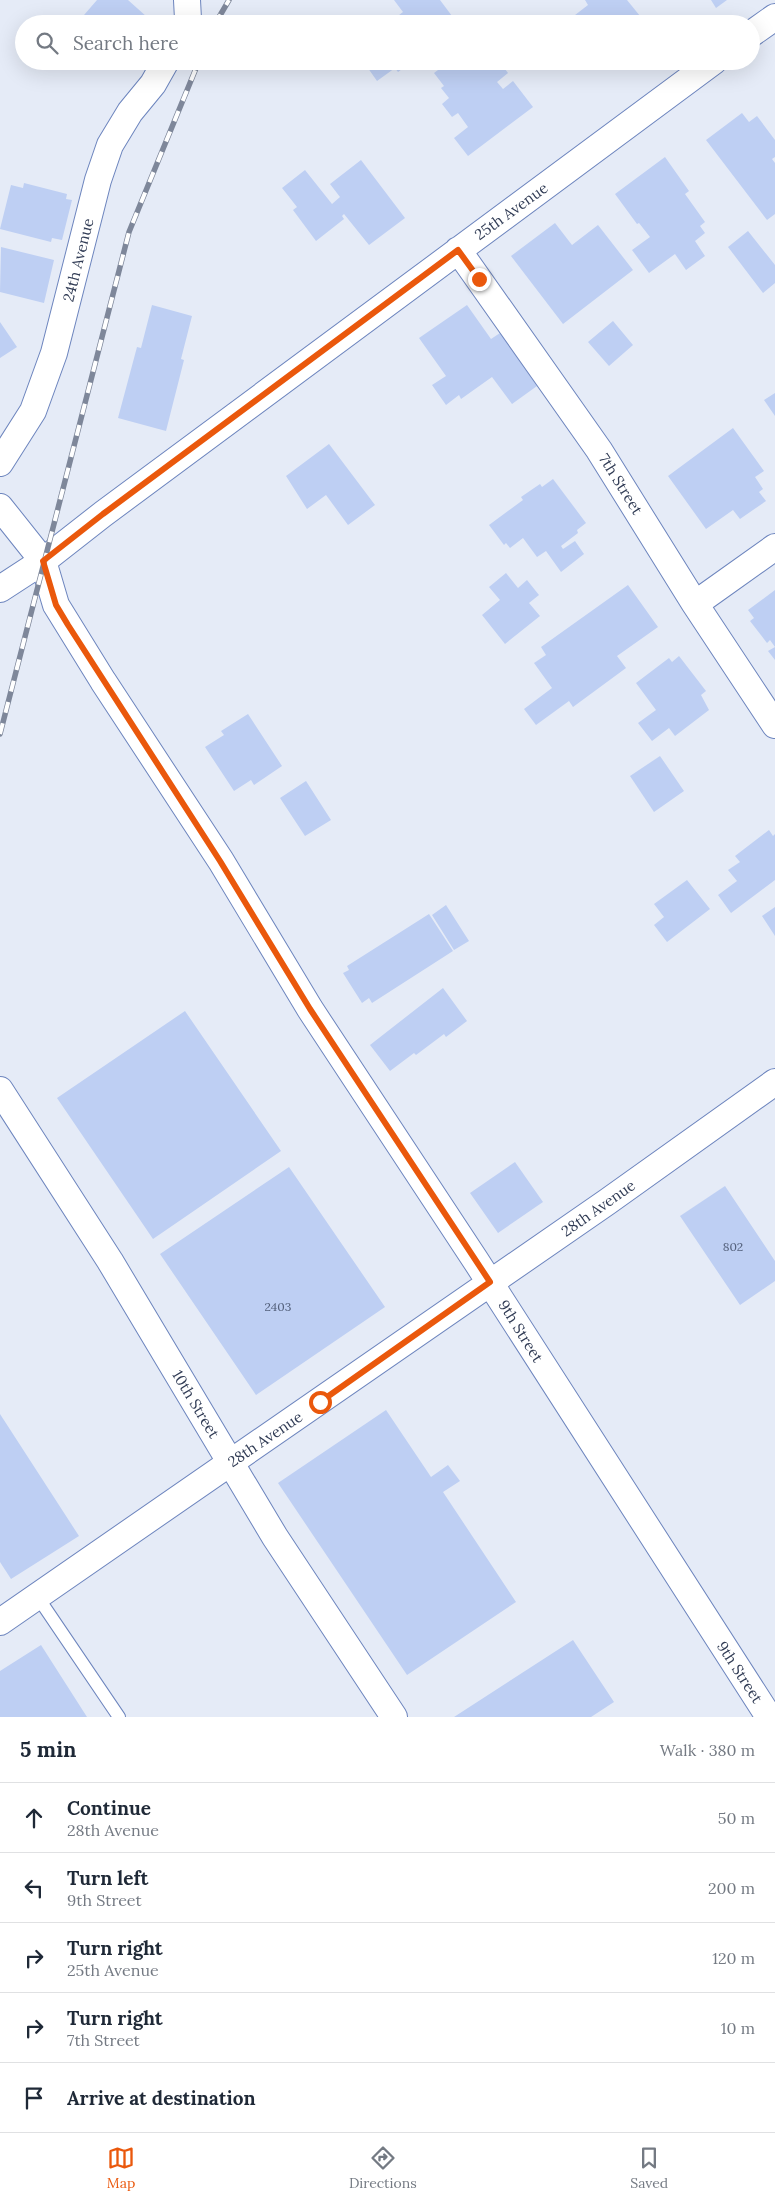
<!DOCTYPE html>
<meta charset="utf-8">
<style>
:root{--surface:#fff;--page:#f6f6f7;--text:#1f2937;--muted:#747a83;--line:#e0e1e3;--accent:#ea580c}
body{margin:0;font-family:Lora,serif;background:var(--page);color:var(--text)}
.stop{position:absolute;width:15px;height:15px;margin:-11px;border:4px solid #ea580c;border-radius:50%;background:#fff}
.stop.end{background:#ea580c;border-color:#fff;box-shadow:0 1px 5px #0008}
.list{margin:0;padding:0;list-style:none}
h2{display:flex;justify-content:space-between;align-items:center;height:65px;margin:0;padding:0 20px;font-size:21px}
h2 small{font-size:16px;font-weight:400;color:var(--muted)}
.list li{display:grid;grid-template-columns:32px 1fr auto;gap:15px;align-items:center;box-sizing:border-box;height:70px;padding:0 20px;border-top:1px solid var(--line)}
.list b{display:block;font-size:19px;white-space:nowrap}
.list p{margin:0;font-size:16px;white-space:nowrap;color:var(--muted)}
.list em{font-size:16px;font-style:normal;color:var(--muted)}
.icon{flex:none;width:28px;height:28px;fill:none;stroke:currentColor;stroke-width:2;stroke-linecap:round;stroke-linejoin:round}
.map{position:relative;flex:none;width:775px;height:1717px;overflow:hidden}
.search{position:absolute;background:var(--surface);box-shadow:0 5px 20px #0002;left:15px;right:15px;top:15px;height:55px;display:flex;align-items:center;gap:12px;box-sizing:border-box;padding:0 18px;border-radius:28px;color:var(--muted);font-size:19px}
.sheet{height:415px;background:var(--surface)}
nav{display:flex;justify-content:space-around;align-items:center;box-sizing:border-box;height:70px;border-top:1px solid var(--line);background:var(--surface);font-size:14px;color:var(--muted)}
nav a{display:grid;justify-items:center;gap:2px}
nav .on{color:var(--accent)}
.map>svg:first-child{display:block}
</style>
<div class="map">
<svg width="775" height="1717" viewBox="0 0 775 1717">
<rect width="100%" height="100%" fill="#e5ebf7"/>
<path fill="#becff3" d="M97,0H128L147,17L141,24H94L84,15Z
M394,0H440L455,20L450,24H394L391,21L403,12Z
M585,0H627L640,16L630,24H568L566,22L588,5Z
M711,0H727L716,8Z
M363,61H413L398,72L395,68L377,81Z
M450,61H458L464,69L475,61H499L508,73L497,82L503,89L513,81L533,107L468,156L454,138L468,127L458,113L452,117L442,104L449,98L441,88L444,86L434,73Z
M742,113L749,122L757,116L775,140V157L772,159L775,163V214L767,220L706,140Z
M665,157L689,191L685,194L705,222L700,226L705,233L695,241L705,256L686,270L675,254L649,273L632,250L650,237L639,223L637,224L615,194Z
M361,160L405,218L369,245L344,214L342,216L344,219L316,241L293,210L297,207L282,188L305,170L332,204L340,197L330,184Z
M24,183L67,194L66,199L72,200L62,240L52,238L51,242L0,229L11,185L23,188Z
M555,223L572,245L598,225L633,270L563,324L511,256Z
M748,231L775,265V283L763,293L728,247Z
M1,247L54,260L44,303L0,292Z
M152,305L192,316L181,359L184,360L166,431L118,418L137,347L141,348Z
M467,305L491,339L500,333L537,386L512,404L492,377L461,399L459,395L446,405L432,385L446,376L419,338Z
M613,321L633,345L609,366L588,342Z
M0,322L17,347L0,358Z
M775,393V416L764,400Z
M733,428L764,471L755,477L763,489L759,492L766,501L740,519L733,510L706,529L668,476Z
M329,444L375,505L348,525L326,495L307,509L286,476Z
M553,479L586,523L577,530L578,533L561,546L563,549L575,541L584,554L561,572L546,551L537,557L523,538L510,548L506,543L504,545L489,525L523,500L521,497L540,484L542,487Z
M506,573L518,588L527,580L539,595L529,603L540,616L505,644L482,615L500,600L489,587Z
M628,585L658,627L617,656L626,668L573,707L569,701L536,725L524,709L552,688L534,663L546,655L541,647Z
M775,590V660L768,651L775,647L770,640L767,643L750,621L754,618L748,610Z
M679,656L706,691L701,695L709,710L675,736L669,728L652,741L638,723L656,710L636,683L669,658L672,662Z
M248,714L282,766L254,785L251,780L234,791L205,747L224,735L221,731Z
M660,756L684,791L654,812L630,776Z
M306,781L331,820L305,836L280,798Z
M769,830L773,836L775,834V880L731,913L718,895L737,881L728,870L740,862L735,856Z
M687,880L710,909L667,942L654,925L664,917L654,904Z
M446,905L469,941L454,950L432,915Z
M775,907V936L762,916Z
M429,914L453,951L372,1003L369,998L362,1003L343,973L349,970L347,966Z
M443,988L467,1021L446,1037L444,1034L416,1055L414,1053L390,1071L370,1045Z
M185,1011L281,1151L153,1239L57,1098Z
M515,1162L543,1202L498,1233L470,1193Z
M289,1167L385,1307L256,1395L160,1254Z
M725,1186L775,1261V1281L740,1305L680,1216Z
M386,1410L431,1477L448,1465L460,1481L443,1492L516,1602L407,1675L278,1483Z
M0,1414L79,1536L11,1579L0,1562Z
M573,1640L614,1702L591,1717H454Z
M41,1645L87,1717H0V1671Z"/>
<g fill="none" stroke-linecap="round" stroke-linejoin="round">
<defs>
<path id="service" d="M37,1596L119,1717"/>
<path id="minor" d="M186,24L188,19L187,0
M751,34L775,17
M458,250L599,450L695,604L775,725
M0,463L33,411L54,353L98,180L110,145L130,112L153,84L166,61
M0,507L43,561L56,605L103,681L221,861L310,1009L476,1261L769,1717
M0,589L43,561L103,514L714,61
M695,604L775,547
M0,1090L110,1261L275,1537L394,1717
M0,1622L607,1202L775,1082"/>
</defs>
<use href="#service" stroke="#6d85be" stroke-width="14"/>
<use href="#minor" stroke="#6d85be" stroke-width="28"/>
<use href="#service" stroke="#fff" stroke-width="12"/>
<use href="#minor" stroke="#fff" stroke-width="26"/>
<defs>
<path id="rail" d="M215,24L229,0
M0,734L129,232L199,61"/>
</defs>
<use href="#rail" stroke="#7e879a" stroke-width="5.5"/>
<use href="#rail" stroke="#fff" stroke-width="4" stroke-dasharray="11" stroke-linecap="butt"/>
</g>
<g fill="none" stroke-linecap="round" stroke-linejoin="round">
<path stroke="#ea580c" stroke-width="6" d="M320,1402L490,1282L310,1009L220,861L68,625L56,605L43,561L103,514L458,250L479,279"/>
</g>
<g text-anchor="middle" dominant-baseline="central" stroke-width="4" stroke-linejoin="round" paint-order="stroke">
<g font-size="12" fill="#54617c">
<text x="733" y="1246">802</text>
<text x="278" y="1306">2403</text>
</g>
<g font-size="15" fill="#313c55" stroke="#fff">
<text transform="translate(511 211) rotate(-36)">25th Avenue</text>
<text transform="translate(78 260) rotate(-76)">24th Avenue</text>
<text transform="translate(621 484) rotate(58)">7th Street</text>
<text transform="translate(598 1208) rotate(-35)">28th Avenue</text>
<text transform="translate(521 1331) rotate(58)">9th Street</text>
<text transform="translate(196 1404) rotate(59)">10th Street</text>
<text transform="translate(265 1439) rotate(-34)">28th Avenue</text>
<text transform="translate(740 1672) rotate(57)">9th Street</text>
</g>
</g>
</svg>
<div class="stop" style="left:320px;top:1402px"></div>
<div class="stop end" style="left:479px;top:279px"></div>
<div class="search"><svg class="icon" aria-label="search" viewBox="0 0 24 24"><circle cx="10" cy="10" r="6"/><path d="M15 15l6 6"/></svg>Search here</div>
</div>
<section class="sheet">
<h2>5 min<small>Walk · 380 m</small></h2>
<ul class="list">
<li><svg class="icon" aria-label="ahead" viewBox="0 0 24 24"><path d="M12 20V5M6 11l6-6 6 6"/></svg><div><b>Continue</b><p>28th Avenue</p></div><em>50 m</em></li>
<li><svg class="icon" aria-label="left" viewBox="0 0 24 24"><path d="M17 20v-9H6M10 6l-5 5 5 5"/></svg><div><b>Turn left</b><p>9th Street</p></div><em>200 m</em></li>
<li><svg class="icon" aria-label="right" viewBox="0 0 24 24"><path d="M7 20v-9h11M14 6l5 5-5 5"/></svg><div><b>Turn right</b><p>25th Avenue</p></div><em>120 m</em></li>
<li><svg class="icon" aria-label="right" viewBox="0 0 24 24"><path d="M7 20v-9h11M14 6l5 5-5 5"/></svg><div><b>Turn right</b><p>7th Street</p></div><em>10 m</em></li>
<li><svg class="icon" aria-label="arrive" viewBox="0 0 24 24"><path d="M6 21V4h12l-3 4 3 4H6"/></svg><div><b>Arrive at destination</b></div></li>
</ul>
</section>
<nav>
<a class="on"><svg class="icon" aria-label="map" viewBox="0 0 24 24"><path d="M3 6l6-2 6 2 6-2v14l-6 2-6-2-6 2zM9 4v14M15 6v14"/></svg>Map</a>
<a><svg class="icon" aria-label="directions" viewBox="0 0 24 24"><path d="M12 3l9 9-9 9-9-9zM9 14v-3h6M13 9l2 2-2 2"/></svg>Directions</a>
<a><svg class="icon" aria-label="saved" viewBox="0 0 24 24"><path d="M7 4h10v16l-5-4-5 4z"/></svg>Saved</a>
</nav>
